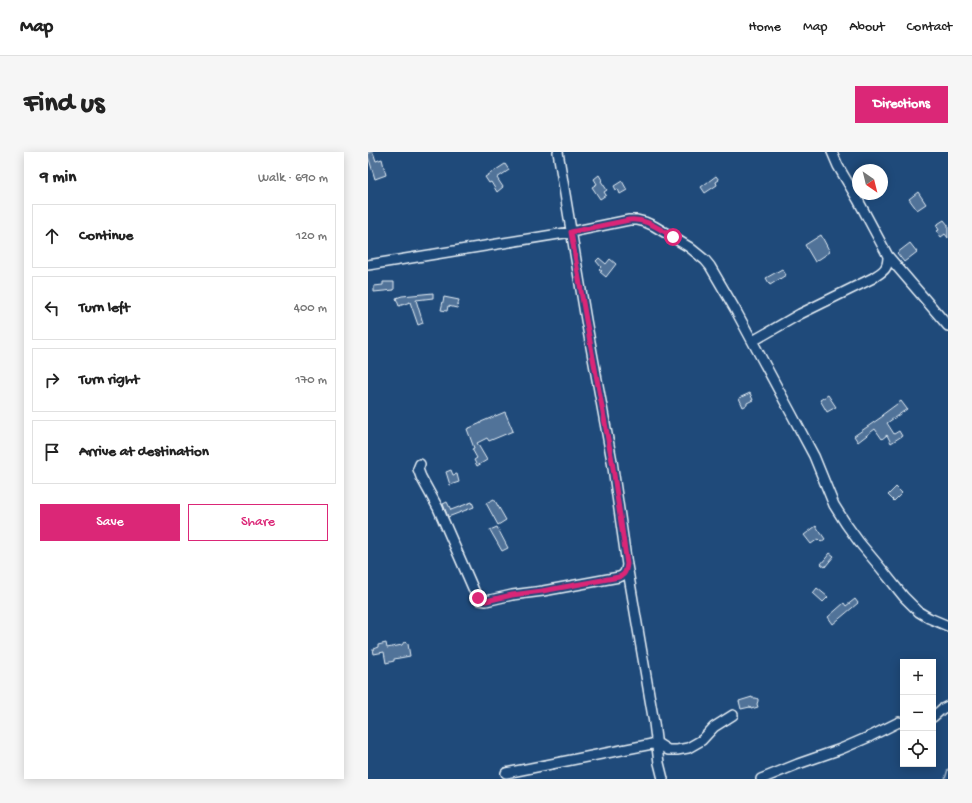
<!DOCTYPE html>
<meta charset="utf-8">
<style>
:root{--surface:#fff;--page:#f6f6f6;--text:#222;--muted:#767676;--line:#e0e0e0;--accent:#db2777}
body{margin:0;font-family:"Gochi Hand",sans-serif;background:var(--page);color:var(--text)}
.controls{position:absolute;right:12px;bottom:12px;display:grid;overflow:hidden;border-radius:0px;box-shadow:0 2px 10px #0003}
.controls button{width:36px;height:36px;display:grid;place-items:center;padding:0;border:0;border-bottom:1px solid var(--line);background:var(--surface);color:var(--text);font:20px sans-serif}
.compass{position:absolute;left:484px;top:12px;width:36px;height:36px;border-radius:50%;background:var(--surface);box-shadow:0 2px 10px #0003;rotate:145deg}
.stop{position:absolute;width:12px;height:12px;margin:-9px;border:3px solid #db2777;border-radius:50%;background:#fff}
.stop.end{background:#db2777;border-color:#fff;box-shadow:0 1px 4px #0008}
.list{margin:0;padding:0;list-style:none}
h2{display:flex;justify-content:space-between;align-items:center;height:52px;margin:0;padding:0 16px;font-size:17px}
h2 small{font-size:13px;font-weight:400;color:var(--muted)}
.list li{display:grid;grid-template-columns:26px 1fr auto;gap:12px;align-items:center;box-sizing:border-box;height:64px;margin:0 8px 8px;padding:0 8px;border:1px solid var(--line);border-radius:0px}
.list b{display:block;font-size:15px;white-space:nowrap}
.list em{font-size:13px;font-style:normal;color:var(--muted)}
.actions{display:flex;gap:8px;padding:12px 16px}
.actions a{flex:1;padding:9px 0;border:1px solid var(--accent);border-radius:0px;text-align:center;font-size:14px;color:var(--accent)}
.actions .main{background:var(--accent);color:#fff}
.icon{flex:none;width:22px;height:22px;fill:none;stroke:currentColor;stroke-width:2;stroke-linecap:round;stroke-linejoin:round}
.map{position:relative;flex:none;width:580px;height:627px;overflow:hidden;border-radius:0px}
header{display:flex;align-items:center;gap:24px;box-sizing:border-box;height:56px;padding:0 20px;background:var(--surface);border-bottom:1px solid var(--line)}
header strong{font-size:19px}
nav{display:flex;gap:22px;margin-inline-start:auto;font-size:14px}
.intro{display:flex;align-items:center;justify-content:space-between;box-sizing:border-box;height:96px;padding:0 24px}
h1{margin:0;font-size:28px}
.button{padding:10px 18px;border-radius:0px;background:var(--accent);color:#fff;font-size:14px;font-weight:700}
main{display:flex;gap:24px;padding:0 24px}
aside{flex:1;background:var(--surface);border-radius:0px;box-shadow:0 2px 10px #0003}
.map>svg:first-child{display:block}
</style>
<header>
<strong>Map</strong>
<nav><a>Home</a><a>Map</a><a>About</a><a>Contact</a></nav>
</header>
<div class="intro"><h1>Find us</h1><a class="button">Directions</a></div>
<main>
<aside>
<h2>9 min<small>Walk · 690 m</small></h2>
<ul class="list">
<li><svg class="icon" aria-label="ahead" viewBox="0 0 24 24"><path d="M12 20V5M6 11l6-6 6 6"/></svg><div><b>Continue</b></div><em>120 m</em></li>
<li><svg class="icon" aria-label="left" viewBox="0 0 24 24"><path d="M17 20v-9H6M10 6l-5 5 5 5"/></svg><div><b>Turn left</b></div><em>400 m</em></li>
<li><svg class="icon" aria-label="right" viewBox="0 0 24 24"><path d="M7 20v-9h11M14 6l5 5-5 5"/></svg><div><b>Turn right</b></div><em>170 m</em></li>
<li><svg class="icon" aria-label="arrive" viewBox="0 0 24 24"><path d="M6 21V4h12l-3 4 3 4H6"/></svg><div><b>Arrive at destination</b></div></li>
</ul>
<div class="actions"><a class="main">Save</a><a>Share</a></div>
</aside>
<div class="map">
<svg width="580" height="627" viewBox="0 0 580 627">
<rect width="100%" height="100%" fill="#1f4a7a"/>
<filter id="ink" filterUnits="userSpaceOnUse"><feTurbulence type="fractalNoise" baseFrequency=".025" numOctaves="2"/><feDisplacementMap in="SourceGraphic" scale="8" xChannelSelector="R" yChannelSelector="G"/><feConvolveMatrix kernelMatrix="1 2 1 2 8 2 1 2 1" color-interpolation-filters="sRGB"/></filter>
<g filter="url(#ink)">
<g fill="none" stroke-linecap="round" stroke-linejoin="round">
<path stroke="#9ab0c7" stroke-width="1.5" d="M577,627L580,617"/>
</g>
<path fill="#517399" stroke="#e8f1f8" d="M0,0H5L8,9L14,7L18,23L7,27L0,4Z
M137,12L141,18L129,26L135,35L129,40L123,30L121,31L117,25Z
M231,23L234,28L233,29L239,38L236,40L238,43L232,47L224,35L229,32L226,27Z
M348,24L351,28L348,30L349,33L337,41L333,35Z
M254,29L259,38L252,42L250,37L248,38L246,34Z
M550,40L558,52L549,58L541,47Z
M576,68L580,73V86L577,82L573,85L569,79L571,78L568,73Z
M453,83L462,100L447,110L437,93Z
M542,91L549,100L536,110L529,101Z
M231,106L238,112L242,107L248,112L238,125L232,120L234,119L231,117L233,115L228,109Z
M414,117L418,123L402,133L398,126Z
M15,130H26V138L6,140V134L15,133Z
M65,141V146L48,148L55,171L50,173L42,150L31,154L28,146L34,144Z
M76,145L91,148L89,156L80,154L79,159L73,158Z
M382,241L385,248L379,251V253L375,255L371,246Z
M460,243L468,255L459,260L452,248Z
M533,249L539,257L519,271L526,282L531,279L534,284L523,291L519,283L514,287L507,277L490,290L486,284L515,264L514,263Z
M137,260L145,279L121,289L119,286L109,291L119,308L109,314L106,308L109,306L104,297L106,296L99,277L113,271V270Z
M83,318L85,323L89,322L91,330L82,333L78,320Z
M528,335L534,341L526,349L520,343Z
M126,347L138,368L130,373L118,351Z
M79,350L83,358L104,350L106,355L80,365L75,352Z
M448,374L457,387L453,390L450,387L443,392L436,383Z
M129,375L140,396L134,399L122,378Z
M462,401L466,404L457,415L453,412Z
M449,436L460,445L455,450L445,441Z
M487,447L490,451L465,472L460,465L476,451L478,454Z
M36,490L39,491L40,492L42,504L26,507V509L18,511L16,500L6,502L5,497L10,495V493L18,491L19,496L34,493Z
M384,545V546H388L390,547V549L389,552L390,555L383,557L382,555L373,557L371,549Z"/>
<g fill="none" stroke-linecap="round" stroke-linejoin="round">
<defs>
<path id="minor" d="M190,0L218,168L244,309L259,413L286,571L291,611L295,627
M464,0L470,14L490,48L520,104L580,174
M0,113L203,80L261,68H269L277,70L286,74L321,95L337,108L342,114L367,157L423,261L446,304L466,353L478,372L491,390L511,414L536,445L551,460L561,466L580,474
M385,189L432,162L505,126C515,119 520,118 520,104
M52,312L50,317L53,325L70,356L108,443L112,448L118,449L144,443L175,439L251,425C257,423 258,419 259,413
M565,565L574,557L580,554
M138,621L289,591L300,598H309L320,596L334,588L346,575L365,563
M393,627L430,612L473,597L503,584L531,570L535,571"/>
</defs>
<use href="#minor" stroke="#e8f1f8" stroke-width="12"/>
<use href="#minor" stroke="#1f4a7a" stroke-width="9"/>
</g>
</g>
<g fill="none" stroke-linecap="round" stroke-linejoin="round" filter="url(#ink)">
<path stroke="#db2777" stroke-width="5" d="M110,446L112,448L118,449L144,443L174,439L251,425C257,423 258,419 259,412L244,309L218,168L203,80L261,68C278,66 291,77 305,85"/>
</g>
</svg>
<div class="controls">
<button>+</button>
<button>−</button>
<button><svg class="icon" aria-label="locate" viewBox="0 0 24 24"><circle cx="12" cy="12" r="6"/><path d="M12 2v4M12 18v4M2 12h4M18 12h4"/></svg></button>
</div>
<svg class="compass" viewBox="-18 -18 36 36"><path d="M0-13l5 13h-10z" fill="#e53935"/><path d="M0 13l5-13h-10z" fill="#767676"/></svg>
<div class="stop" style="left:305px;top:85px"></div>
<div class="stop end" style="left:110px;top:446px"></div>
</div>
</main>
